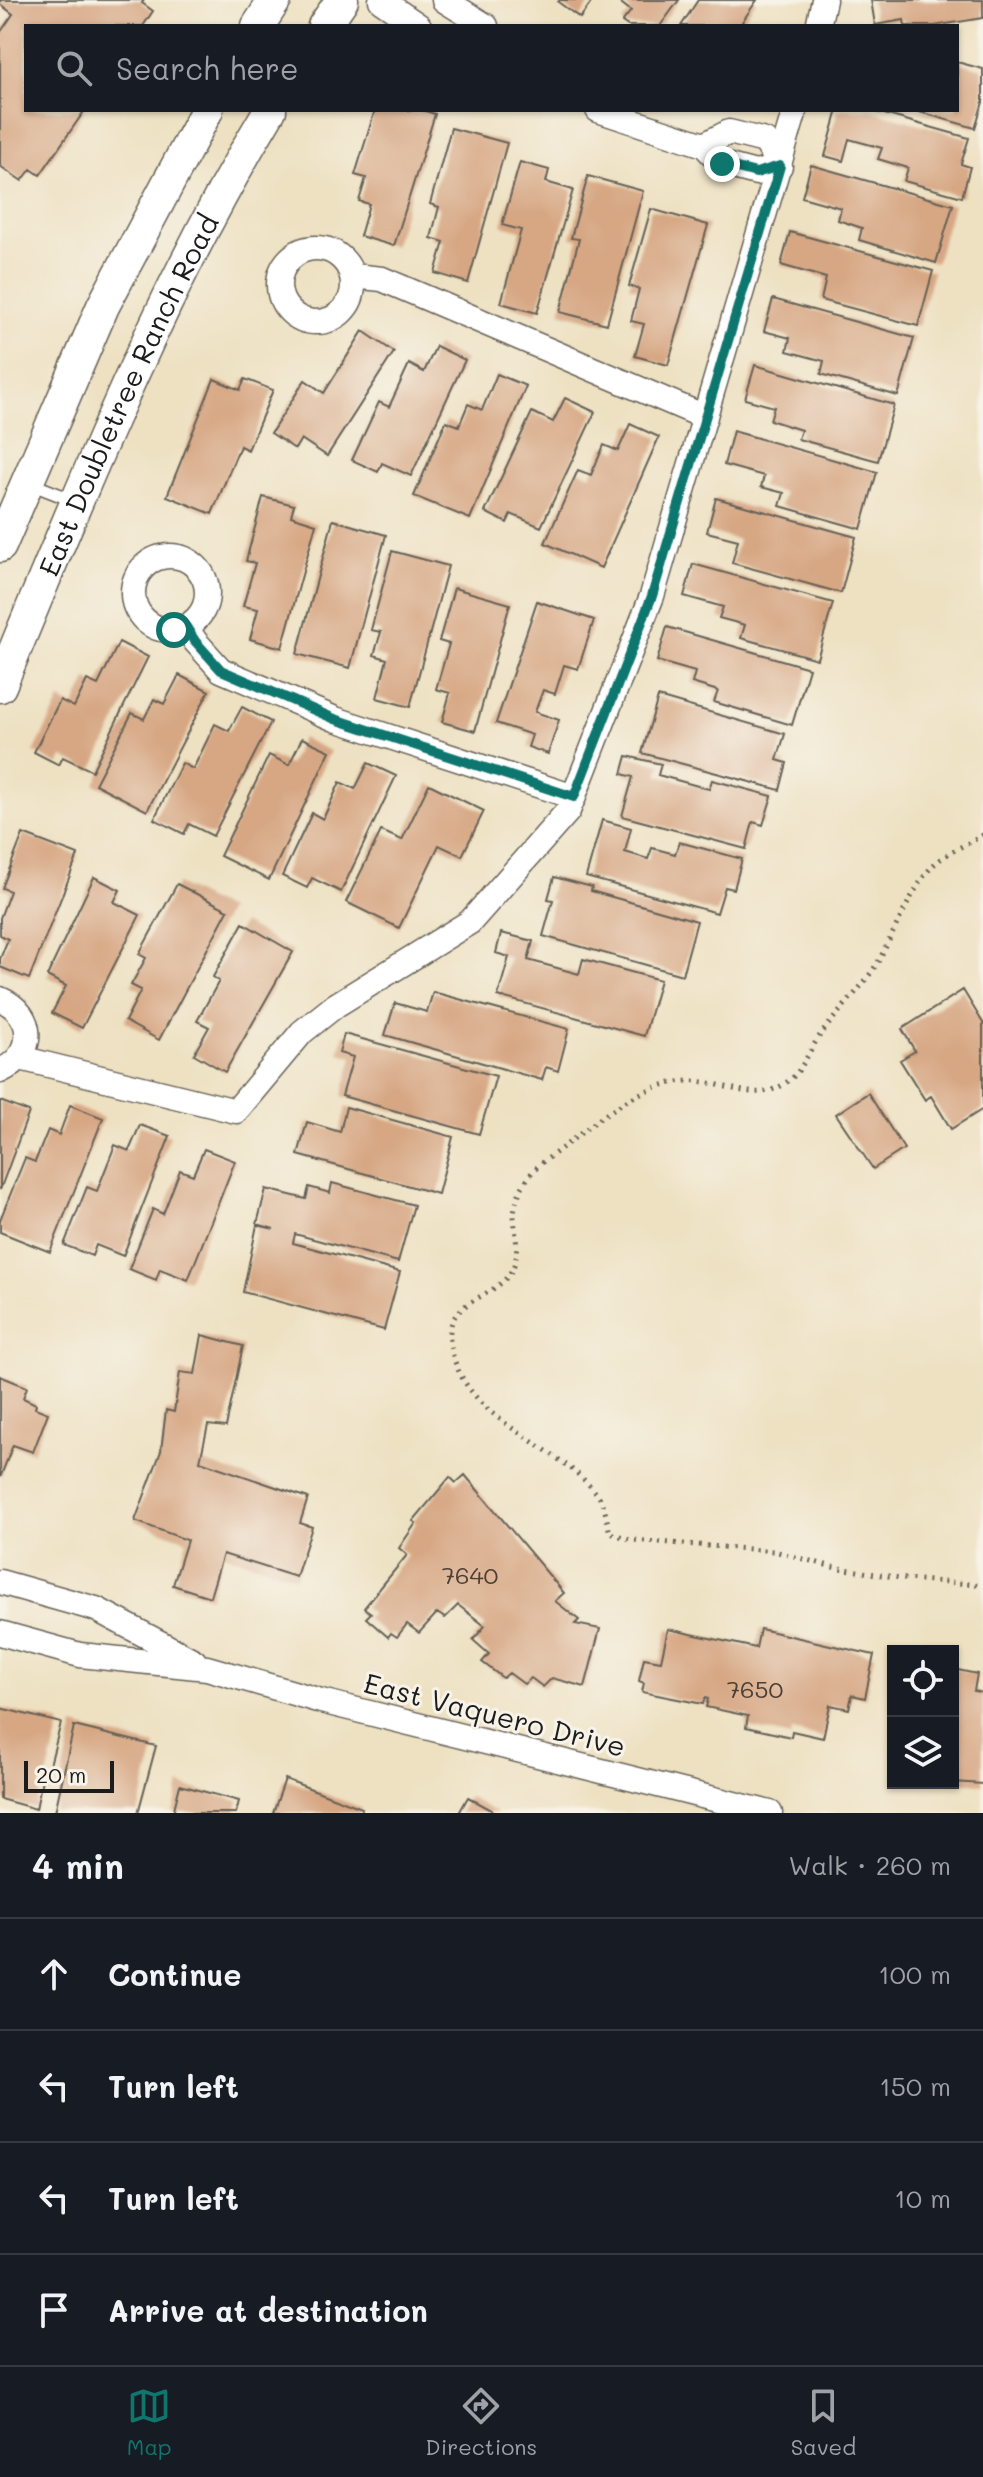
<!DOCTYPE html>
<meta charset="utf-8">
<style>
:root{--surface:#171b24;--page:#20242c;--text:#f1f3f6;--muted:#9ea1a6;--line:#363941;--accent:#0f766e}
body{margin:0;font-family:Mali,sans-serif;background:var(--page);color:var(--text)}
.controls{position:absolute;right:24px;bottom:24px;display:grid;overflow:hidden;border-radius:0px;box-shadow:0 2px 6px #0004}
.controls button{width:72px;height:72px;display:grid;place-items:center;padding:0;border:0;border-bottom:2px solid var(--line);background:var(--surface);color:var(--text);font:40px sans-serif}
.scale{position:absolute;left:24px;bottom:20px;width:90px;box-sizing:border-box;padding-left:8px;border:4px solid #1c1c1c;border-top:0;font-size:22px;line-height:28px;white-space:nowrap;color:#1c1c1c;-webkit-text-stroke:6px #f7f3e8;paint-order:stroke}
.stop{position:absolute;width:24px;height:24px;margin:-18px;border:6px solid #0f766e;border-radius:50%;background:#fff}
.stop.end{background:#0f766e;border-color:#fff;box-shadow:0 2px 8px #0008}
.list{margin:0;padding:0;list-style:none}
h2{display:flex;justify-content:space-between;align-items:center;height:104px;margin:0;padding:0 32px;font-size:34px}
h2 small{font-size:26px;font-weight:400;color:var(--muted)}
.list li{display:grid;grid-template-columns:52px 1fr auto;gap:24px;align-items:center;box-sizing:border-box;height:112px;padding:0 32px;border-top:2px solid var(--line)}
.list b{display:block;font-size:30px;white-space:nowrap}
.list em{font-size:26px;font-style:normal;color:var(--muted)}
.icon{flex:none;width:44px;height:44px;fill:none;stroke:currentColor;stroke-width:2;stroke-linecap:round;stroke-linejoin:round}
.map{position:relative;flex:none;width:983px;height:1813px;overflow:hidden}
.search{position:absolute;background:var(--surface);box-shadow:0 2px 6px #0004;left:24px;right:24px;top:24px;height:88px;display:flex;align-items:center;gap:20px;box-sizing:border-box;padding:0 28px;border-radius:0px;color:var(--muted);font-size:30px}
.sheet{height:552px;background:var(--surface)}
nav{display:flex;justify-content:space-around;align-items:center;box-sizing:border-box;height:112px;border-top:2px solid var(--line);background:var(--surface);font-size:22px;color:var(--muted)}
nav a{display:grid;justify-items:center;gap:4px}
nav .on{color:var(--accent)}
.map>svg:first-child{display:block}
</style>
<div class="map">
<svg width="983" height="1813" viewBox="0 0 983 1813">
<rect width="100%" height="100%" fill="#f7f3e8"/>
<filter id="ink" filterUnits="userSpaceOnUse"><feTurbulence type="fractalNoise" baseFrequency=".0125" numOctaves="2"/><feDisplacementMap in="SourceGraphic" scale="16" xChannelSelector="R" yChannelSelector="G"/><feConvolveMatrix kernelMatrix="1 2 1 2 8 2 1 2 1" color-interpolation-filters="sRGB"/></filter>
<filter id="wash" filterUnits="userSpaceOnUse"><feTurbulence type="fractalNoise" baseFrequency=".006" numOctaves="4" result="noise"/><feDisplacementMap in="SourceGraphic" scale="32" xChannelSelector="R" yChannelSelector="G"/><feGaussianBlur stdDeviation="1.8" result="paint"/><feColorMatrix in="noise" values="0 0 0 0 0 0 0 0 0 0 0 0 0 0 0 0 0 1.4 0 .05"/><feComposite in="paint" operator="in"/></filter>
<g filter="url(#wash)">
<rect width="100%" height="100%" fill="#eee1c2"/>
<g id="blocks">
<path fill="#d7a784" d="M0,0H144L142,3L153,11L143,26H26V110H85L40,175L31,169L22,181L0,166V33L13,14L0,4Z
M560,0H593L580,18L558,2Z
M617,0H679L660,26H628L622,22L631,11Z
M698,0H757L742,22L747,26H681Z
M871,0H983V18L934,26H905L904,20L875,25Z
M957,62L983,69V102L975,128L916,111L957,110Z
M375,110H422L435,114L394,246L360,236L369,204L359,201L366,178L355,175Z
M838,110H870L969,138L961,164L970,167L962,197L904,181L908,168L878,159L882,148L849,139L843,161L825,156Z
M451,128L507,143L468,283L435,273L444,242L431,238L439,207L430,204Z
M520,162L549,170L546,182L573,190L537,313L501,303L521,230L502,225Z
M811,165L953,205L936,263L859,240L862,228L838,220L841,208L802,197Z
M588,176L643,191L607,324L560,312L579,239L571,238Z
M651,209L708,225L668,365L635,356L644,324L631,321L639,289L629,286Z
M790,232L933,271L918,326L821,300L826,278L781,265Z
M773,299L914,338L898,396L821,374L824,361L787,351L790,338L764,331Z
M363,331L394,352L327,456L301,439L295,449L271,433L305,380L324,393Z
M436,346L465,360L411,476L382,463L378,472L352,460L379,402L389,407L409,364L424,372Z
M755,365L894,405L878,461L798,439L801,430L770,420L774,407L745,399Z
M497,374L526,386L470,519L414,496L446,421L459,426L468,404L482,410Z
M214,379L240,390L245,379L273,390L248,450L240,446L212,514L167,496Z
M565,398L595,412L541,527L511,514L507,523L485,512L532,412L553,422Z
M630,424L659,437L601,568L545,543L578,470L591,475L604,445L618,451Z
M733,431L877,472L861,529L780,506L784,493L761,487L764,476L724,465Z
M263,497L294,505L291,516L316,524L282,648L250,639L258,609L243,606L255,563L246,561Z
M716,498L856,537L841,593L732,563L738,540L707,532Z
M333,520L386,535L350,668L297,654Z
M392,551L448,566L410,707L377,698L387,659L374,655L381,632L371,630Z
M693,564L833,603L817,659L741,638L745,625L719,618L723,607L684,596Z
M454,588L510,604L475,731L442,722L450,693L436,689L449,644L439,641Z
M537,601L594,620L578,669L564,665L555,694L543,690L535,712L559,720L548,754L528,747L532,735L496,723Z
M667,627L809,668L792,725L714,702L718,691L692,683L695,672L657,661Z
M119,642L148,657L92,771L63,757L59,765L34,752L60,700L74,707L87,680L98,685Z
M179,675L209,691L147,811L95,784L132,713L144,719L154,699L164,704Z
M658,697L785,734L777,760L787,763L780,790L642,753Z
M242,707L271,722L213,836L189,824L184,834L154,819L182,763L193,769L215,724L229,731Z
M302,738L330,751L269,880L220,856L269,755L289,765Z
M627,756L661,764L658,775L709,789L712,780L772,796L763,825L753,822L746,849L622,816L633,777L622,774Z
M368,763L396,776L341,892L312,878L307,888L282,876L312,813L323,819L340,782L355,789Z
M429,784L484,811L462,856L439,845L399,928L346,902L381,831L402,840Z
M602,820L631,828L625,852L648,859L652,848L675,854L679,842L742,859L734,889L725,887L717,913L586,877Z
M23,834L78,855L29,979L0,967V959L8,939L0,935V918L10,891L2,888Z
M94,877L120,890L114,902L140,915L82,1028L52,1013L66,986L47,976Z
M554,877L592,887L591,891L697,921L682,975L543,936L553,900L548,899Z
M177,884L228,910L159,1040L125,1021L141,990L131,985L146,958L139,954Z
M243,923L293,952L225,1072L194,1054L209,1027L197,1021L219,981L213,977Z
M501,933L533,941L528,960L579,974L583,959L660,980L644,1036L498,996L509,957L496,953Z
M963,990L983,1023V1109L951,1129L931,1096L925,1100L900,1060L915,1051L902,1029Z
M433,992L569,1029L558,1071L546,1067L542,1080L385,1035L395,1003L427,1012Z
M344,1034L496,1076L479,1134L342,1096L353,1057L339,1053Z
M868,1093L904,1149L873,1169L836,1114Z
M0,1101L29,1112L0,1190Z
M70,1105L103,1118L50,1252L0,1232V1220L25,1158L35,1162L48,1130L59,1135Z
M346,1107L453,1137L438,1194L298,1155L307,1122L340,1132Z
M140,1125L170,1136L123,1256L96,1245L92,1256L64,1245L87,1187L97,1191L115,1145L129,1151Z
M204,1149L235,1161L188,1280L160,1269L156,1280L129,1269L153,1209L163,1214L180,1170L193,1175Z
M332,1183L414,1205L398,1262L295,1234L293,1243L400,1272L384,1330L243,1292L257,1225L274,1229L257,1224L266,1189L306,1199L309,1187L330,1193Z
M202,1335L243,1346L226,1427L208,1425L200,1461L308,1498L300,1523L312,1527L296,1577L223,1554L210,1597L173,1585L187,1540L135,1521L161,1451L166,1410L174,1412L180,1372L195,1374Z
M0,1376L27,1387L23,1398L36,1404L35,1408L48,1413L33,1452L13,1445L0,1478Z
M465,1475L564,1593L555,1601L579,1620L575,1624L600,1629L585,1687L552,1678L543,1687L531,1678L524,1684L509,1673L503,1678L482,1662L489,1654L473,1640L485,1626L458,1605L445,1618L437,1613L419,1633L407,1624L397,1637L391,1633L388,1637L366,1618L371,1613L364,1608L407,1555L399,1548L416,1523L413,1521L450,1477L456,1483Z
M668,1629L756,1648L760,1629L874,1655L865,1698L852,1695L849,1709L830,1705L823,1738L792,1731L791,1737L746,1727L748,1716L706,1707L708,1699L705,1698L703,1704L642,1692L644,1683L639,1681L644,1658L661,1661Z
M953,1669L977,1674L974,1691L983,1693V1784L953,1782Z
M0,1708L61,1723L46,1780L42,1779L36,1809L0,1799Z
M74,1726L156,1746L138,1813L55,1812Z
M285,1779L362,1808L360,1813H273Z
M180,1785L239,1801L236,1813H173Z
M468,1797L497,1813H459Z"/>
</g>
</g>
<g filter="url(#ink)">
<use href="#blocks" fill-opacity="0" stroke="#666156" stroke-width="2"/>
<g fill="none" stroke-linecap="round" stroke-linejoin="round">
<defs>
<path id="service" d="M29,483L75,501"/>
<path id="minor" d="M381,0L419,26
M444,0L486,26
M818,26L824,0
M598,110L704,145L722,164L756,173L780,166L765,141L729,132L704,145
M279 285a37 37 0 1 1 74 0a37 37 0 1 1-74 0Z
M353,276L382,279L705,417
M133 593a37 37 0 1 1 74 0a37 37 0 1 1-74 0Z
M186,627L195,641L221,670L335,719L574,797
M0,999C36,1014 37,1055 0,1071
M20,1058L236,1111L302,1032L336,1005L470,922L568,811L652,596L795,110
M0,1582L96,1609L194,1661
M0,1633L80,1655L207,1668L321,1701L770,1813"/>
<g id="secondary">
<path d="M258,26L275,0"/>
<path d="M324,26L342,0"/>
<path d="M0,546L103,306L207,110"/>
<path id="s1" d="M0,686C81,490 160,292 270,110"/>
</g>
</defs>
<use href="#service" stroke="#666156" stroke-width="15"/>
<use href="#minor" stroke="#666156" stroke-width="27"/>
<use href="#secondary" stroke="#666156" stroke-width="35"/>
<path stroke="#666156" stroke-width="5" stroke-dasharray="2 6" stroke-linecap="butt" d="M983,835C968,844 949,851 936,863C916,879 892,937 878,962C863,987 840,1009 822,1033C811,1046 804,1067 792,1078C757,1109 727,1080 689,1081C640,1082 598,1120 562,1148C552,1156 538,1164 530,1175C522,1186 515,1199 514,1214C514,1232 522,1255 510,1273C491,1302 441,1299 451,1347C466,1424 553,1439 597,1494C605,1503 607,1522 610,1533L633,1540L774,1551L833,1567L906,1579L983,1585"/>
<use href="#service" stroke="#fff" stroke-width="12"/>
<use href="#minor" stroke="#fff" stroke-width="24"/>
<use href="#secondary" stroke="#fff" stroke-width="32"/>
</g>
</g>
<g fill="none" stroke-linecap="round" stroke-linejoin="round" filter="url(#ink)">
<path stroke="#0f766e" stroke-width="10" d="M174,630L186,627L195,641L221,670L335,719L574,797L652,596L780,166L756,173L722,164"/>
</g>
<g text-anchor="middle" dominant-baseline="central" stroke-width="6" stroke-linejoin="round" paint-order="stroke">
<g font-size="24" fill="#4b3f36">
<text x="470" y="1574">7640</text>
<text x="755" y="1688">7650</text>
</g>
<g font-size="28" fill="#1c1c1c" stroke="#f7f3e8">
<text stroke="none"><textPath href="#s1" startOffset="318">East Doubletree Ranch Road</textPath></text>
<text transform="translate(495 1714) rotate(14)">East Vaquero Drive</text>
</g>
</g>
</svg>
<div class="controls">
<button><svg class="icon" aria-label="locate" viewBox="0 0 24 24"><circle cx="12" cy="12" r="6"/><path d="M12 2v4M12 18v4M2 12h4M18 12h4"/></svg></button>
<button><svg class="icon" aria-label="layers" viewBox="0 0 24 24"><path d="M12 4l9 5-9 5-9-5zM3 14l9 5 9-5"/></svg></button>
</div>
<div class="scale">20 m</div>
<div class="stop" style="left:174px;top:630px"></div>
<div class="stop end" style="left:722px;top:164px"></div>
<div class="search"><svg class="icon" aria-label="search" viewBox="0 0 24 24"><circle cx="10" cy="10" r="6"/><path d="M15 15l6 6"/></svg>Search here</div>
</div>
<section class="sheet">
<h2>4 min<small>Walk · 260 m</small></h2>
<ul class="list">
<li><svg class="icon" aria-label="ahead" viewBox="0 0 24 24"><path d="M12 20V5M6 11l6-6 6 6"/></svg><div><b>Continue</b></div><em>100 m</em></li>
<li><svg class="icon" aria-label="left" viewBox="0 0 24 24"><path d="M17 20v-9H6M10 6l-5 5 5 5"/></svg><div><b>Turn left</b></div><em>150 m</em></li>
<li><svg class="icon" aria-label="left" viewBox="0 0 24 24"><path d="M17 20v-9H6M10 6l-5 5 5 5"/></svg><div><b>Turn left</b></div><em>10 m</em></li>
<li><svg class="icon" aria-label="arrive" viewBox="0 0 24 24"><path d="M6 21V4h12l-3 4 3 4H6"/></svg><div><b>Arrive at destination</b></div></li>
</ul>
</section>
<nav>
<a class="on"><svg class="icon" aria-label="map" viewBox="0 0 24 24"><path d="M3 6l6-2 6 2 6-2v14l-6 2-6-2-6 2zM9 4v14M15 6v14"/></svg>Map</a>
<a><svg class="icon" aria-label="directions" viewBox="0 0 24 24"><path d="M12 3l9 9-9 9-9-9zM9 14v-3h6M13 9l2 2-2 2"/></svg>Directions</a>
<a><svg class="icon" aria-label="saved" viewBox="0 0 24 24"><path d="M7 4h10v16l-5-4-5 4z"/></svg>Saved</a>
</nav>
